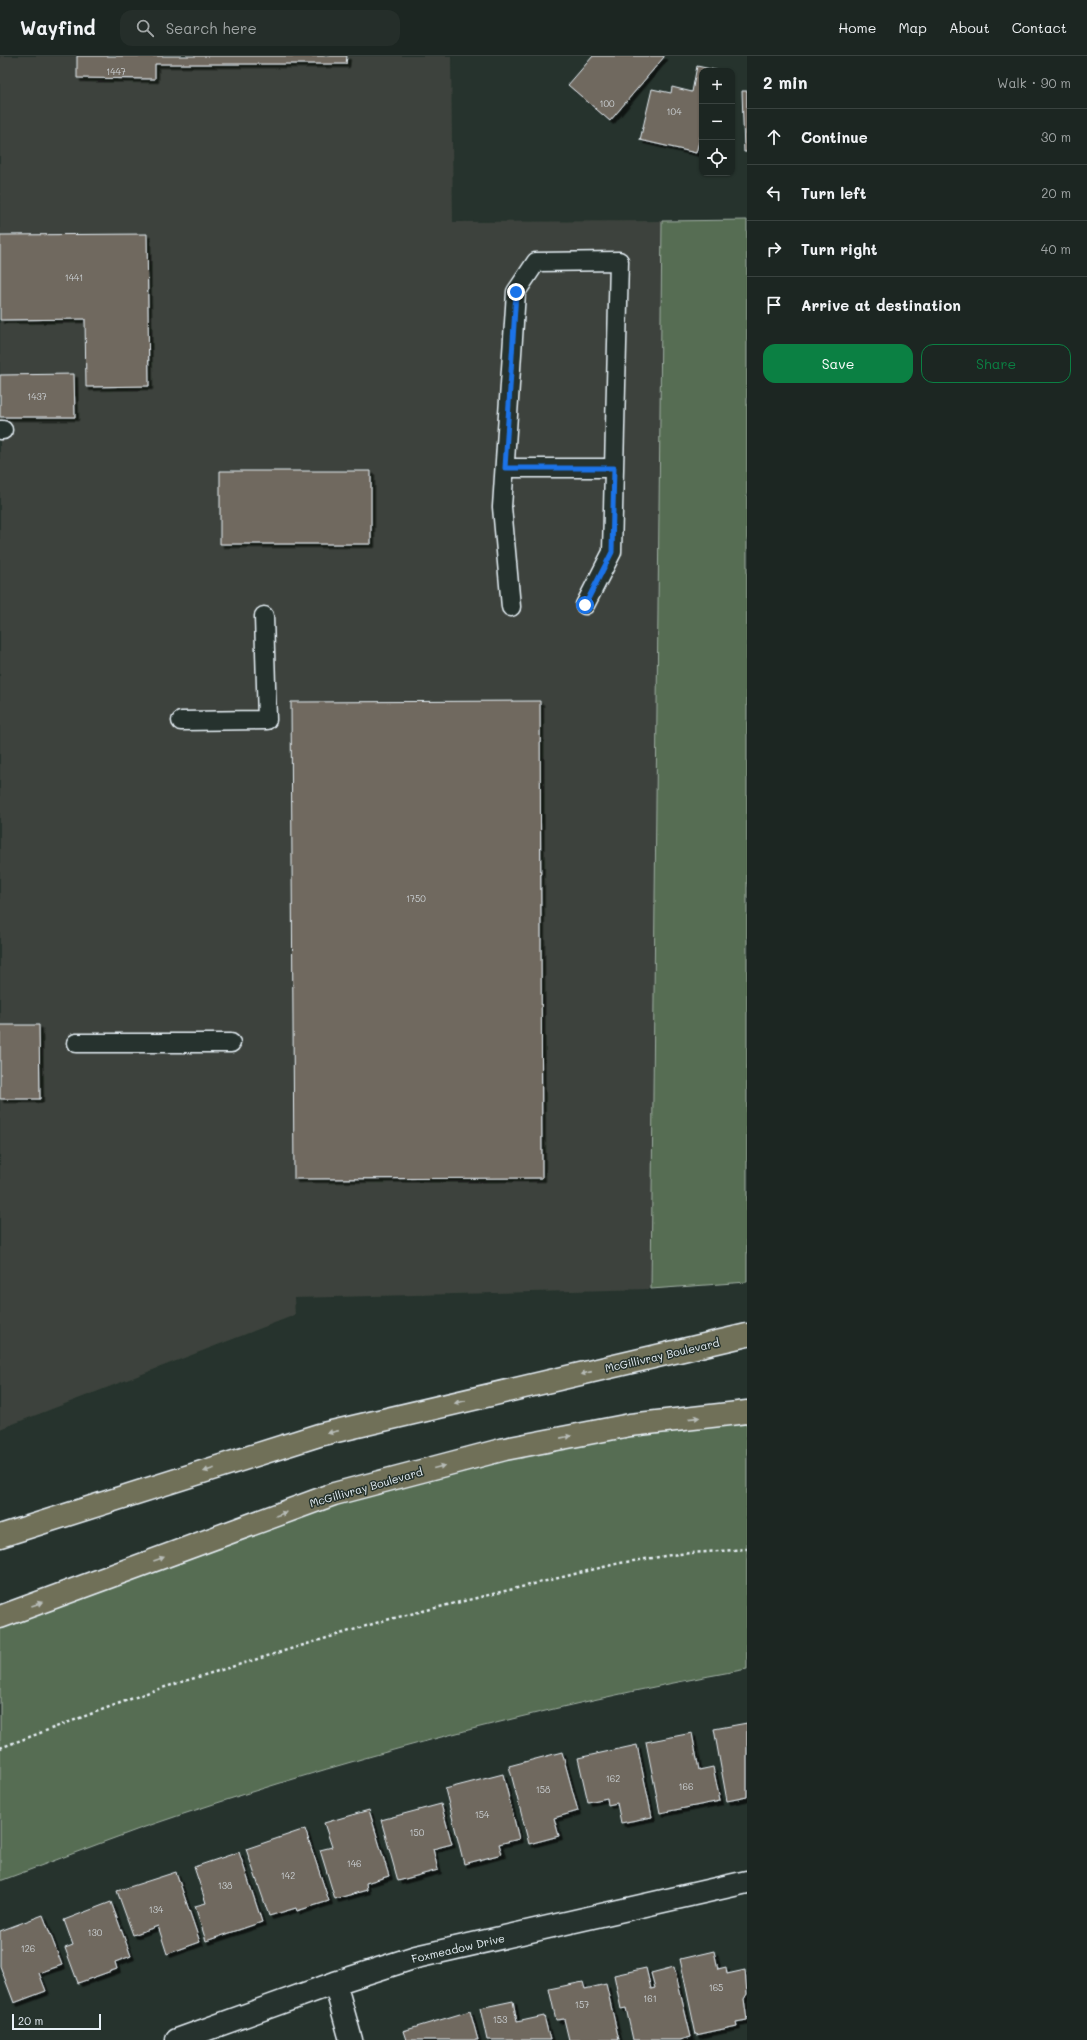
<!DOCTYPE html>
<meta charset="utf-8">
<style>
:root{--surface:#1c2622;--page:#252e2a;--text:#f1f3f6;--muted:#a0a5a5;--line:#3a4340;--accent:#0b8043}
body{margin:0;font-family:Mali,sans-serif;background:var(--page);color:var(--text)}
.controls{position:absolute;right:12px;top:12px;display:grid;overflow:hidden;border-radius:8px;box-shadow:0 1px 3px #0004}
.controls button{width:36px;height:36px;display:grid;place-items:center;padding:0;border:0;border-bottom:1px solid var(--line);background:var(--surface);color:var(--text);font:20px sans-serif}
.scale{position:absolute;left:12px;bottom:10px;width:89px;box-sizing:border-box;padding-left:4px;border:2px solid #e8f1f8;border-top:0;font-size:11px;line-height:14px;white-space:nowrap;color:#e8f1f8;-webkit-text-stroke:3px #26332d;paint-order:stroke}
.stop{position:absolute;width:12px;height:12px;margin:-9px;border:3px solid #1a73e8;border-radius:50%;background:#fff}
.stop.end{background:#1a73e8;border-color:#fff;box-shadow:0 1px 4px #0008}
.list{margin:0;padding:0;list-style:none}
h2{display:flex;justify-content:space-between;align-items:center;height:52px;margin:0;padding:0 16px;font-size:17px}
h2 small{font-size:13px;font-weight:400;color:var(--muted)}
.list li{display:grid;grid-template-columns:26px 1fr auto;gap:12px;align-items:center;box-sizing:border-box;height:56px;padding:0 16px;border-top:1px solid var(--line)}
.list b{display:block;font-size:15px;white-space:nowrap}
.list em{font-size:13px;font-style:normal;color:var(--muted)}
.actions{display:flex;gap:8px;padding:12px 16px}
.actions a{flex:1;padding:9px 0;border:1px solid var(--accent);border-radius:12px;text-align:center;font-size:14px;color:var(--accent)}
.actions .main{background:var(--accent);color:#fff}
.icon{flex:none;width:22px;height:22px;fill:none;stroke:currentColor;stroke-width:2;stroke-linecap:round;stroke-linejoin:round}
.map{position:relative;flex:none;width:747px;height:1984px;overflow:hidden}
header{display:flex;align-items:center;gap:24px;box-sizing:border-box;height:56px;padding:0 20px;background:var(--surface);border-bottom:1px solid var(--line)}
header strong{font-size:19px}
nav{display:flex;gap:22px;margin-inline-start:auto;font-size:14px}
.search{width:280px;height:36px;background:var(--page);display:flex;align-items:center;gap:10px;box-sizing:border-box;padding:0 14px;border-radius:12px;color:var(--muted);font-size:15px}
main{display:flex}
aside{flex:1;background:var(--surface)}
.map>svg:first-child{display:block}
</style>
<header>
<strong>Wayfind</strong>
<div class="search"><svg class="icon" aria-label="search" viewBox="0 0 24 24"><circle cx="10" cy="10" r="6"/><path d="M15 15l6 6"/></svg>Search here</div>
<nav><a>Home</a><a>Map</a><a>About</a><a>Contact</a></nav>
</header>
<main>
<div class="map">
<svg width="747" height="1984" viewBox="0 0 747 1984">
<defs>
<filter id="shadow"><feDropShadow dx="3.5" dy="3.5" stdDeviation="0" flood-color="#0009"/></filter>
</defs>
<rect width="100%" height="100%" fill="#26332d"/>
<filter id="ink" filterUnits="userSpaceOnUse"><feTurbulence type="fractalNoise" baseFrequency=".025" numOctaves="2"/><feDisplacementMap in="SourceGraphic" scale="8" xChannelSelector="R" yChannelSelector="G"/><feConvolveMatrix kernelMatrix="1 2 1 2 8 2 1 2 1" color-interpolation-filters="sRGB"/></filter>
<g filter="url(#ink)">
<path fill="#3c433c" d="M0,0H451L453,166L662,165L651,1233L294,1242L295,1259L0,1373Z"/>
<path fill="#576d52" stroke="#a0afa5" d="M747,164V1226L651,1233L662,165Z
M747,1356V1613C541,1650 337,1705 139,1773C92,1790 46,1808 0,1825V1561L334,1438L505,1393Z"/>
<path fill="#70695e" stroke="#e8f1f8" filter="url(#shadow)" d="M77,0H347L346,8H155V23L77,22Z
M593,0H664V1L610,65L568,29Z
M697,10L720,15H702V74L696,97L640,84L652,33L671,37L672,31L692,36Z
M742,35H747V96H744Z
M147,178L149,330L86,331L85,263L0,264V179Z
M74,318L75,361H0V319Z
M220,415H371V488H220Z
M540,645L542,1122L294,1123L291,646Z
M0,969H39L40,1043H0Z
M747,1667V1741L727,1745L714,1673Z
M692,1677L699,1714L713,1711L720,1745L660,1757L646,1686Z
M637,1689L652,1761L621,1767L617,1747L608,1749L607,1742L588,1746L578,1702Z
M562,1696L578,1755L554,1762L559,1780L529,1788L509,1710Z
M503,1718L519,1783L499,1788L502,1798L464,1808L445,1733Z
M441,1748L452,1788L433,1793L438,1814L398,1825L381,1764Z
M369,1754L389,1820L366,1827L367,1834L335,1843L320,1794L332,1791L324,1767Z
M305,1773L329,1845L297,1855L296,1852L269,1860L246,1793Z
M239,1796L262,1866L206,1885L195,1850L206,1847L194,1811Z
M176,1816L200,1886L167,1898L158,1870L133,1879L117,1835Z
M111,1846L131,1900L115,1906L117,1913L78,1927L65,1892L73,1889L64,1864Z
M43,1859L62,1909L39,1917L46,1935L14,1947L0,1910V1875Z
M714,1895L718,1913L726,1911L727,1918L745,1914L747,1938L744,1943L747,1964L736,1966L737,1970L696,1979L680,1903Z
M674,1911L691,1981L680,1984H633L626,1952L621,1953L614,1919L646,1912L651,1933L655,1932L651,1917Z
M583,1926L585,1933L606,1928L619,1984H569L564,1963L556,1964L549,1933Z
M513,1945L517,1966L544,1960L550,1984H487L480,1952Z
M470,1955L478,1984H406L403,1975Z"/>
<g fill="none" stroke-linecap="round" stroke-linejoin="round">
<defs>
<path id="lane" d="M0,374H3
M505,412H614
M511,551L502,451L516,236L536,206L619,205L612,496L585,549
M181,665L267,664L264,560
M76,987H231"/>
<path id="street" d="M335,1927L351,1984
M177,1984L335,1927L416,1901L747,1826"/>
<path id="primary" d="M0,1480L319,1379L747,1279
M0,1561L334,1438L505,1393L630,1369L747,1356"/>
</defs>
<use href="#lane" stroke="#e8f1f8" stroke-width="21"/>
<use href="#street" stroke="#e8f1f8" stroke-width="25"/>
<use href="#primary" stroke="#e8f1f8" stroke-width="25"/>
<path stroke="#e8f1f8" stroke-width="2.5" stroke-dasharray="3 3" stroke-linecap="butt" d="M0,1692L152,1635L386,1564L620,1507L678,1498L747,1493"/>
<use href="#lane" stroke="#26332d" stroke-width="18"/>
<use href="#street" stroke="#26332d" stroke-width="22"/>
<use href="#primary" stroke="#706f59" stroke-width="22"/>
</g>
<defs><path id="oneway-solid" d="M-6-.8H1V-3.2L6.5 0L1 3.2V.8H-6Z"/></defs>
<g fill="#b8bdb8">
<use href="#oneway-solid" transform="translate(586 1317) rotate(167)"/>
<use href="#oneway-solid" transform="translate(460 1346) rotate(167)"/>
<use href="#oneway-solid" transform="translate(694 1362) rotate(-6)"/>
<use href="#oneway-solid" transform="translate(333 1376) rotate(167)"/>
<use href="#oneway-solid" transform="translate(566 1381) rotate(-11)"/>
<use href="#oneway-solid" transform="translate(439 1411) rotate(-15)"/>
<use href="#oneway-solid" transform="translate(209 1414) rotate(162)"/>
<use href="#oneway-solid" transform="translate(281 1458) rotate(-20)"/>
<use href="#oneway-solid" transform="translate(159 1503) rotate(-20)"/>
<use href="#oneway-solid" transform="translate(37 1548) rotate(-20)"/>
</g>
</g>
<g fill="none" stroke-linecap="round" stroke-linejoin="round" filter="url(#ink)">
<path stroke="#1a73e8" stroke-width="5" d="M516,236L505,412H614L612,496L585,549"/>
</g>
<g text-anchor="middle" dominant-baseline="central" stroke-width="3" stroke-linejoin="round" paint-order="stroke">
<g font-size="9" fill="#cacfd2">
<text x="116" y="15">1447</text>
<text x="607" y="47">100</text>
<text x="674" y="55">104</text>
<text x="74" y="221">1441</text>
<text x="37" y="340">1437</text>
<text x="416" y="842">1750</text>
<text x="613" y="1722">162</text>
<text x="686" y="1730">166</text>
<text x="543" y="1733">158</text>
<text x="482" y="1758">154</text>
<text x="417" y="1776">150</text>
<text x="354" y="1807">146</text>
<text x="288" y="1819">142</text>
<text x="225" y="1829">138</text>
<text x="156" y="1853">134</text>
<text x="95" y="1876">130</text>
<text x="28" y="1892">126</text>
<text x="716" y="1931">165</text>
<text x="650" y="1942">161</text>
<text x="582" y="1948">157</text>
<text x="500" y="1963">153</text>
</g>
<g font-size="11" fill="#e8f1f8" stroke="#26332d">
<text transform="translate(662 1299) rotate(-13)">McGillivray Boulevard</text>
<text transform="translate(366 1431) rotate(-16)">McGillivray Boulevard</text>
<text transform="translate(458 1892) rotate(-13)">Foxmeadow Drive</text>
</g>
</g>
</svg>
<div class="controls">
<button>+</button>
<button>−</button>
<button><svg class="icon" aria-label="locate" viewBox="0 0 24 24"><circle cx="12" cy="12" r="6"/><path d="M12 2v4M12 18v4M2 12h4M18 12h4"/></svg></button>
</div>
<div class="scale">20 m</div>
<div class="stop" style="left:585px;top:549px"></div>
<div class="stop end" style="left:516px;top:236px"></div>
</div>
<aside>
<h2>2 min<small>Walk · 90 m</small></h2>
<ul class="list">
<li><svg class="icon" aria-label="ahead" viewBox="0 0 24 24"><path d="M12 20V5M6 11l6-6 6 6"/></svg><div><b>Continue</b></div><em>30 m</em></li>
<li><svg class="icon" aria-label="left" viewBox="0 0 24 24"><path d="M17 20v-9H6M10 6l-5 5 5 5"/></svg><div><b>Turn left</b></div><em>20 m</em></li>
<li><svg class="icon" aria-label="right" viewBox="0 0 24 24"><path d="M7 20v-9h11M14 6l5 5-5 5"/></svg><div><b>Turn right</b></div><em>40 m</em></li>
<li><svg class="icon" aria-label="arrive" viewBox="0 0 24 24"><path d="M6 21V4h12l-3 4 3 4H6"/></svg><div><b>Arrive at destination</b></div></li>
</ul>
<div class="actions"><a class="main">Save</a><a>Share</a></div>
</aside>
</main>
